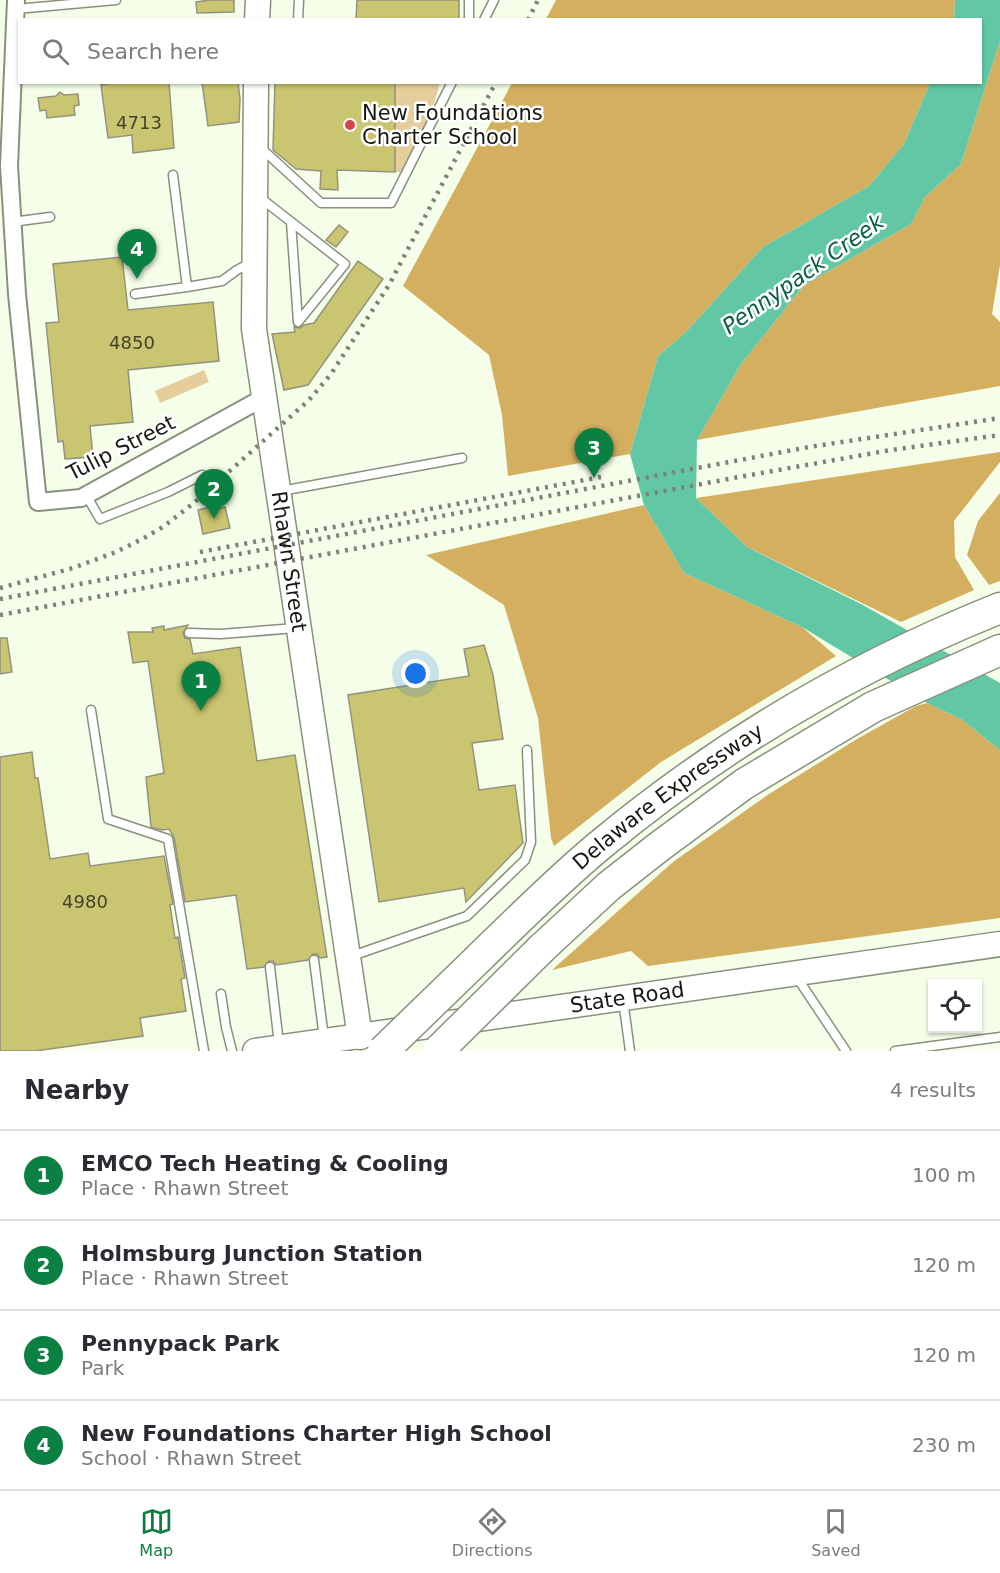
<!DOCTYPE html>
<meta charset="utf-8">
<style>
:root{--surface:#fff;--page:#f7f7f7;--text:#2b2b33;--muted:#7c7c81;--line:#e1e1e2;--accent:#0b8043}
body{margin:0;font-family:"DejaVu Sans",sans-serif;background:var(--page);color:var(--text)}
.controls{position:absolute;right:18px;bottom:18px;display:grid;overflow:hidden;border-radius:0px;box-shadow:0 2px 4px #0004}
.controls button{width:54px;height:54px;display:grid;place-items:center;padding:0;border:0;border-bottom:2px solid var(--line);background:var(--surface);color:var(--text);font:30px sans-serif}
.you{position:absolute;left:416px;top:674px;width:21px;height:21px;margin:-15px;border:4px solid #fff;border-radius:50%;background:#1a73e8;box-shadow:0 0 0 9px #1a73e833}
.badge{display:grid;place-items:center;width:39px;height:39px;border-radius:50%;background:var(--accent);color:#fff;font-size:20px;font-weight:700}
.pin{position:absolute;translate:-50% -50px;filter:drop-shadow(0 2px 3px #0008)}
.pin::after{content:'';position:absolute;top:32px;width:21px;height:18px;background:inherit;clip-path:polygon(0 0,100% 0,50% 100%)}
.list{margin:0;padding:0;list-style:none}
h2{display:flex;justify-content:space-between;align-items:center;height:78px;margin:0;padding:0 24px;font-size:26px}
h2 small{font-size:20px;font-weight:400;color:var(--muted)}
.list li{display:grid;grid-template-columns:39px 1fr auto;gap:18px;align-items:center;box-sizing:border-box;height:90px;padding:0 24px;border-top:2px solid var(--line)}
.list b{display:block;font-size:22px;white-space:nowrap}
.list p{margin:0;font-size:20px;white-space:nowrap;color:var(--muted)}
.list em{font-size:20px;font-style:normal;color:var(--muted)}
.icon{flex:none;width:33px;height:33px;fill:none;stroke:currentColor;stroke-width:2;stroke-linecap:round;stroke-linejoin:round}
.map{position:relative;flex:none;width:1000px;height:1051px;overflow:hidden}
.search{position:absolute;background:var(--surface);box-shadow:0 2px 4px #0004;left:18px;right:18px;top:18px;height:66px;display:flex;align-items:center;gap:15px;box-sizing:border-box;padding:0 21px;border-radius:0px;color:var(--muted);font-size:22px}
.sheet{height:438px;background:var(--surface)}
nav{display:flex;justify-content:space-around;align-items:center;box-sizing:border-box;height:84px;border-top:2px solid var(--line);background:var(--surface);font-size:16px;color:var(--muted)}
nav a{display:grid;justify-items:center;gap:3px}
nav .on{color:var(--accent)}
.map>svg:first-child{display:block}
</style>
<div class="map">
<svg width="1000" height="1051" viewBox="0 0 1000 1051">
<rect width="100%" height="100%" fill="#f4fee8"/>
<path fill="#e6ce9c" d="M395,83H440L421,149L409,173L395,172Z
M204,370L209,382L160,403L155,391Z"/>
<path fill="#d4af5f" d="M556,0H955L954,20L546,19Z
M1000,41V265L992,314L1000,322V386L697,440L741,364L804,285L911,224L925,197L961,164Z
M512,83H930L904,144L869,186L763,247L686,332L658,356L630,454L508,476L502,415L489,355L403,286Z
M1000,452V462L954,521L955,557L974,590L901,622L747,547L696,498Z
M1000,493V581L989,585L967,555L978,521Z
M644,505L684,573L802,627L836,656L661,762L554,846L551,838L538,718L504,605L426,555Z
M927,703L961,719L1000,750V918L648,966L631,951L552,970L673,862L769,794L857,739L916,706Z"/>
<path fill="#62c7a4" d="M955,0H1000V41L961,164L925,197L911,224L804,285L741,364L697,440L696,498L747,547L863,605L1000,683V750L961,719L927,703L802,627L684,573L644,505L630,454L658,356L686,332L763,247L869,186L904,144L930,83L980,82V20L954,19Z"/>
<path fill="#cac570" stroke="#94937d" stroke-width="1.5" d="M210,0H234V12L197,13L196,2Z
M357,0H459V20H356Z
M122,82H169L174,148L133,153L132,135L108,138L101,85Z
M202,82H238L240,99L239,122L208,126Z
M275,82H395V172L337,170L338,190L320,189L321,171L296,169L273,150Z
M60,92L64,95L78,94L79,105L74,106L75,115L47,118L46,110L40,111L38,98L56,96Z
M339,225L348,232L336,247L326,240Z
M122,257L128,310L213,302L219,361L128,370L133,422L90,426L93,457L65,459L63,441L58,442L46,323L59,322L53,264Z
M358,261L383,279L308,385L284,390L272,334L295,332L294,327L300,328L304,325L314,323Z
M214,506L215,509L225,507L230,528L203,534L198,510Z
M188,625L183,633L185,638L190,639L193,654L240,647L257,761L295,755L327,957L320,958L317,954H313L308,960L276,965L273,961H269L264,967L247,969L236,895L185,902L174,837L169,829L162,830L151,827L146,777L164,773L148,661L133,663L128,632H153L152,628L164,626V630Z
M0,638H7L12,672L0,674Z
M484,645L493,675L503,739L472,743L479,790L515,785L523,843L466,902L464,888L379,902L348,695L469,676L464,649Z
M32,752L35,778H38L50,859L88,853L90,866L164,856L173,904L170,905L175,938L178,937L185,978L181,979L186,1011L140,1018L143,1036L35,1051H0V757Z"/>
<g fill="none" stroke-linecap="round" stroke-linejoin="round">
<defs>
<path id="lane" d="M16,9L116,0
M298,20L299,0
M469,20V0
M484,20L494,0
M261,148L321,203H391L452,82
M258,196L345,264L298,322L291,222
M12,222L50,217
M187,287L222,281L237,270L252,262
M135,294L187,287L173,175
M281,491L462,458
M86,495L100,519L168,492L202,475
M189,633L221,634L296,628
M91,710L108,819L168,839L204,1051
M349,957L467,916L525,860L531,842L527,750
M314,960L324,1038
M270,967L279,1044
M796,976L846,1051
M221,994L226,1027L232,1051
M623,1000L630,1051
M895,1051L1000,1037"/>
<path id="street" d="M16,0L9,166L17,294L38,502L81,498L263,398"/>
<g id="secondary">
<path d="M257,20L258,0"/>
<path id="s1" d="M256,82L254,329L360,1037"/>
<path id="s2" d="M255,1051L1000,944"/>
</g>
<g id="highway">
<path d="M542,948L609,886L660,846L744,784L873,707L1000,650"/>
<path id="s3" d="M479,958C518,920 557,881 599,846C719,746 855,666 1000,608"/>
</g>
</defs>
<use href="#lane" stroke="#88917d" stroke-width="11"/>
<use href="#street" stroke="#88917d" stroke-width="20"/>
<use href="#secondary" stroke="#88917d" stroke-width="27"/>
<use href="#highway" stroke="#88917d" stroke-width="33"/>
<use href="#lane" stroke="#fff" stroke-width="8"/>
<use href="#street" stroke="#fff" stroke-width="16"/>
<use href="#secondary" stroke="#fff" stroke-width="24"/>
<use href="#highway" stroke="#fff" stroke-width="30"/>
<path stroke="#7c8274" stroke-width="4.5" stroke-dasharray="3 6" stroke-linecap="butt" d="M528,20L538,0
M200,552L601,477
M0,588L73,568L116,552L144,538L163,527L195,502L309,400L331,374L389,285L496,82
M0,599L809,447L1000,418
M0,615L739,477L891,450L1000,435"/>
<defs>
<path id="highway-bridge" d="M383,1051L479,958
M438,1051L542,948"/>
</defs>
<use href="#highway-bridge" stroke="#88917d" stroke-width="33" stroke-linecap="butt"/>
<use href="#highway-bridge" stroke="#fff" stroke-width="30"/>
</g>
<circle fill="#d4444a" stroke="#fff" stroke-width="2" cx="350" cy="125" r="6"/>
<g text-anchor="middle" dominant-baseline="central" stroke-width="5" stroke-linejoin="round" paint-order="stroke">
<g font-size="18" fill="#434429">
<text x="139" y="122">4713</text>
<text x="132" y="342">4850</text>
<text x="85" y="901">4980</text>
</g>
<g font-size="21" fill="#161911" stroke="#fff" text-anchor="start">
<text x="362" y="113">New Foundations<tspan x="362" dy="24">Charter School</tspan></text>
</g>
<g font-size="21" fill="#161911" stroke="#fff">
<text transform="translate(121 448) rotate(-27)">Tulip Street</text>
<text stroke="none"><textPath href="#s1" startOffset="482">Rhawn Street</textPath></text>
<text stroke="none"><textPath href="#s3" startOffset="249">Delaware Expressway</textPath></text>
<text stroke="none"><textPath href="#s2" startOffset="376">State Road</textPath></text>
</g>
<g font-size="22" font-style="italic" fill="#095d47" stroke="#fff">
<text transform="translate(803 274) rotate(-35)">Pennypack Creek</text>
</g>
</g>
</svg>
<div class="controls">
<button><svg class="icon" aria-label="locate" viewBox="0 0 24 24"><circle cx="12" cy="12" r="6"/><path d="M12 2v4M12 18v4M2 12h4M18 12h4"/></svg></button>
</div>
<div class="you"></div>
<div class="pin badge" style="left:201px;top:711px">1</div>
<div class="pin badge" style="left:214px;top:519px">2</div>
<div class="pin badge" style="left:594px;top:478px">3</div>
<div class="pin badge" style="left:137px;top:279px">4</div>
<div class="search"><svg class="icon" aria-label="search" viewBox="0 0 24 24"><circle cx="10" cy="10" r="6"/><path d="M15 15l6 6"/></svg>Search here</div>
</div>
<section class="sheet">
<h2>Nearby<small>4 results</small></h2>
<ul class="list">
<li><span class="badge">1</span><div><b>EMCO Tech Heating &amp; Cooling</b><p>Place · Rhawn Street</p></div><em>100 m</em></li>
<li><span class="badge">2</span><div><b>Holmsburg Junction Station</b><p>Place · Rhawn Street</p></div><em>120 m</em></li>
<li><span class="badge">3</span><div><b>Pennypack Park</b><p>Park</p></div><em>120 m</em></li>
<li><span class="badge">4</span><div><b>New Foundations Charter High School</b><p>School · Rhawn Street</p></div><em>230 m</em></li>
</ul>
</section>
<nav>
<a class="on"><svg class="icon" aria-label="map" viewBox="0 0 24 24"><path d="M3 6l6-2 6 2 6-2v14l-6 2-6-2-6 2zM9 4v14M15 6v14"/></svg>Map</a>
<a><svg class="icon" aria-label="directions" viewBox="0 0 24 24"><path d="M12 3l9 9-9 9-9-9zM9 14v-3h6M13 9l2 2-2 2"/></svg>Directions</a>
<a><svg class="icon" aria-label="saved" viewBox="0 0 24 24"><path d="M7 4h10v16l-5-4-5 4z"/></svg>Saved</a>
</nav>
